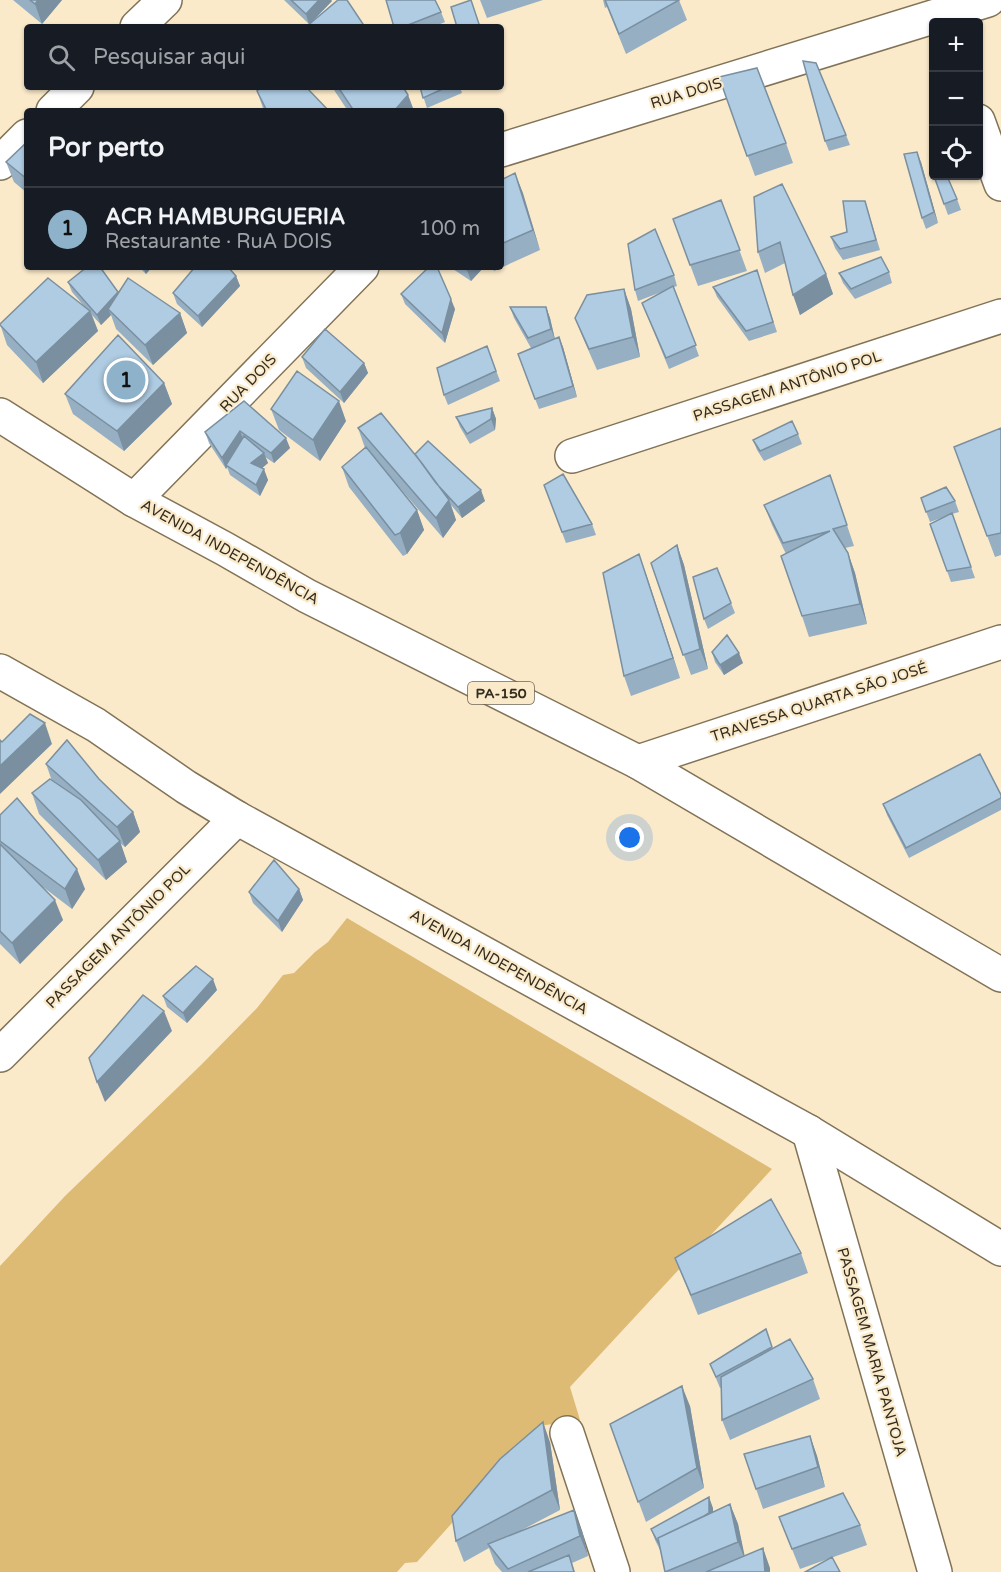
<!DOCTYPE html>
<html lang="pt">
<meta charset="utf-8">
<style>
:root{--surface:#171b24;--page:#242831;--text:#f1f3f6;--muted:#9ea1a6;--line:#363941;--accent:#8db2ca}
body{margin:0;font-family:"Varela Round",sans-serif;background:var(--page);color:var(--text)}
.controls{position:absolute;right:18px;top:18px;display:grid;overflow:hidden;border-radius:6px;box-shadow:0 2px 4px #0004}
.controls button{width:54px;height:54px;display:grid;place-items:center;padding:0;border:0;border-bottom:2px solid var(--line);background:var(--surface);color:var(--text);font:30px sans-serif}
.you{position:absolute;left:630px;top:838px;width:21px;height:21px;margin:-15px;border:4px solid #fff;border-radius:50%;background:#1a73e8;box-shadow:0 0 0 9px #1a73e833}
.badge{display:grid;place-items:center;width:39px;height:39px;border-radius:50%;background:var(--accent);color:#111;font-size:20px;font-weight:700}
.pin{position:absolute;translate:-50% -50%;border:3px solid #fff;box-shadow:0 2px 6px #0006}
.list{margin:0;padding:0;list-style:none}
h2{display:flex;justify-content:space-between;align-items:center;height:78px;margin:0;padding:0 24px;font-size:26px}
h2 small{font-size:20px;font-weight:400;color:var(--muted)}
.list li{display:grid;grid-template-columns:39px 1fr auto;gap:18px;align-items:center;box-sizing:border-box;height:84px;padding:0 24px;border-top:2px solid var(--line)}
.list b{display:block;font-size:22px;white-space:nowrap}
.list p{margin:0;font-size:20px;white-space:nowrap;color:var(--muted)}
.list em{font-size:20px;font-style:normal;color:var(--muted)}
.icon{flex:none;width:33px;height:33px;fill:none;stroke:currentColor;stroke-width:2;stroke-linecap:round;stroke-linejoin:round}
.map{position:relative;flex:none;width:1001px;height:1572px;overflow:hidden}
.search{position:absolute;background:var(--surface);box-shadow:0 2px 4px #0004;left:24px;top:24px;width:480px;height:66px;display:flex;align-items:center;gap:15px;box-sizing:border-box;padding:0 21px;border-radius:6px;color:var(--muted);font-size:22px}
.panel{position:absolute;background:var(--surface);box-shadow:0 2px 4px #0004;left:24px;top:108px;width:480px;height:162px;border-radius:6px}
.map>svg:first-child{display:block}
</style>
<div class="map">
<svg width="1001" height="1572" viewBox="0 0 1001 1572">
<rect width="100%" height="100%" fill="#faeaca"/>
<path fill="#debb74" d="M347,918L772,1169L570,1387L580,1420L539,1426L417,1562L405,1563L397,1572H0V1266L65,1196L201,1065L257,1008L283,975L294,973L315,952L328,942Z"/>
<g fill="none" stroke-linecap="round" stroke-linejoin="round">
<defs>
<path id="minor" d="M137,27L165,0
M53,111L77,87
M978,121L1001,184
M501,150L988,0
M0,163L27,136
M572,456L1001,316
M134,500L362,267
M638,762L1001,642
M0,1055L237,818
M809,1132L935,1572
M567,1433L613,1572"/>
<path id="primary" d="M0,415L134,500L225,549L307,596L638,762L1001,975
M0,671L96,725L186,787L237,818L809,1132L1001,1249"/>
</defs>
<use href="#minor" stroke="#827357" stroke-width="36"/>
<use href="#primary" stroke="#827357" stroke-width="36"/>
<use href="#minor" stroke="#fff" stroke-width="33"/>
<use href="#primary" stroke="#fff" stroke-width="33"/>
</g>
<path fill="#96afc3" d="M13,0H62L42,24Z
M284,0H331L332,1L309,24Z
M480,0H543L487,18Z
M603,0H679L687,20L626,54L607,7L605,8Z
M441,12L445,22L433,27H394Z
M719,77L786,143L793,163L755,176Z
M332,87H403L408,95L414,111H348Z
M420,87H460L462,93L427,108Z
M257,91L329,111H264Z
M846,135L850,145L829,151L825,141Z
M27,142V193L14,182L6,162Z
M921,162L938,223L926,229L922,218Z
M515,173L540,250L494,271L492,267H501V180Z
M934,176L957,199L961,210L948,215Z
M754,197L826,274L833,294L800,315L785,263L765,273L758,252Z
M721,200L747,271L698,286L673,219Z
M865,201L880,250L843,260L835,248L831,237L847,232Z
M139,267H152L146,274Z
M450,267H484L471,281Z
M889,272L892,283L855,299L843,283L839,273Z
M674,275L677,286L674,287L699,356L669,369L642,303L664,291L638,301L635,290Z
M236,276L240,286L202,327L177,304L173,293Z
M760,281L777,332L749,341L717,297L713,287Z
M68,282L119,293L180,313L187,333L153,365L116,329L111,315L101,325L92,315L98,331L43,383L7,345L0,324L84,306L72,292Z
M624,289L631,309L640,357L597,370L583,338L575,318Z
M401,294L455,309L445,343L405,304Z
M510,307H546L550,318L555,339L559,337L563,347L577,397L539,409L518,354L531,348L514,318Z
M487,346L500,381L448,405L444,395Z
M302,357L364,363L368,373L344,403L306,368Z
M164,383L172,404L124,451L73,414L65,394Z
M244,401L290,448L274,463L265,457L268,463L262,468L268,480L260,496L230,475L227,467L226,469L209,443L205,432Z
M492,408L496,419L495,430L470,444L460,427L456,417Z
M271,409L346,421L320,461L279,430Z
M358,428L415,454L485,501L462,518L451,505L456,520L443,538L393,480L417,510L424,530L407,554L403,556L349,487L342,467L365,448Z
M1001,428V555L995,557L954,447Z
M798,434L802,444L764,461L757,450L753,440Z
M830,475L854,546L845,548L848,553L855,573L867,624L809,637L802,616L786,554L772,525L764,505Z
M544,485L592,524L596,535L566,543Z
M921,498L955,501L959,512L952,514L975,578L951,582L930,524L944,517L930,522Z
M677,545L684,565L708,669L691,675L651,563Z
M717,568L735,613L708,629L704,619Z
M646,574L680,678L631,696L624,676Z
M712,652L743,663L724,675L715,662Z
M46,764L99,779L133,812L140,832L125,847L120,843L127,862L106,880L39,814L32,793L52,781Z
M1001,795V810L909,858L887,815L883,804Z
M0,815L85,889L72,909L43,887L63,920L20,964L0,944Z
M299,889L303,900L282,932L253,903L249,892Z
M217,990L187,1023L167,1007L163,996Z
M801,1253L808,1273L698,1315L675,1258Z
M766,1329L772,1349L813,1379L820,1399L730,1440L722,1420V1387L720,1388L710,1364Z
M690,1406L704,1488L646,1522L610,1424Z
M810,1436L817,1456L825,1487L763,1509L744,1454Z
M550,1442L560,1510L522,1530L582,1531L588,1556L572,1563L575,1572H502L495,1564L489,1548L464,1562L456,1541Z
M730,1504L738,1524L744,1556L763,1548L770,1572H667L660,1550L655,1540L651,1529L713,1508V1512Z
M779,1517L860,1525L867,1545L800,1569Z"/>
<path fill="#7a8f9f" d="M38,0H62L42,24L35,4Z
M319,0H331L332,1L309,25L306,14Z
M408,95L414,111H394Z
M917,152L921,162L938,223L934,212Z
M515,173L523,193L540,250L533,230Z
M143,267H152L146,274Z
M470,267H484L471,281L467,270Z
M826,274L833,294L800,315L793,295Z
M236,276L240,286L202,327L198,316Z
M624,289L631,309L640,357L633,337Z
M118,292L108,309L111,315L101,325L97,315Z
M451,299L455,309L445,343L442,333Z
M546,307L550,318L555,340L551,329Z
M90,311L98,331L43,383L36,362Z
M180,313L187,333L153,365L145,345Z
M559,337L563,347L577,397L573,386Z
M364,363L368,373L344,403L340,392Z
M164,383L172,404L124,451L117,431Z
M339,401L346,421L320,461L313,440Z
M492,408L496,419L495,430L491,419Z
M240,431L244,442L226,465L227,467L226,469L222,458Z
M286,438L290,448L274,463L271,453Z
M264,453L268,463L255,474L251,463Z
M264,469L268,480L260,496L256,485Z
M481,490L485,501L462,518L458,507Z
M449,500L456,520L443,538L436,518Z
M417,510L424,530L407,554L400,533Z
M677,545L684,565L708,669L700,649Z
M848,553L855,573L867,624L860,604Z
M639,554L646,574L680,678L673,658Z
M739,653L743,663L724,675L720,665Z
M45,723L52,744L0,794V766Z
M133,812L140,832L125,847L117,827Z
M120,841L127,862L106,880L98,860Z
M77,869L85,889L72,909L65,889Z
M299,889L303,900L282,932L278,921Z
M55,900L63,920L20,964L12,943Z
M213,979L217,990L187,1023L183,1013Z
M164,1011L172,1031L105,1102L97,1082Z
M682,1386L690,1406L704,1488L697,1468Z
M543,1422L550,1442L560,1510L552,1490Z
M810,1436L817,1456L825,1487L818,1467Z
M709,1497L713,1508V1523L665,1559Z
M730,1504L738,1524L746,1562L738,1542Z
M574,1510L582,1531L588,1556L580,1536Z
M763,1548L770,1568V1572H765Z"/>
<path fill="#afcce3" stroke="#7a8f9f" stroke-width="1.5" d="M30,0H38L35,4Z
M291,0H319L306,14Z
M338,0H347L365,27H306Z
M386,0H435L441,12L403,27H394Z
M471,0L480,27H457L451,7Z
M605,0H679L619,34Z
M803,61L816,63L846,135L825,141Z
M757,68L786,143L747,156L719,77Z
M261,87H306L329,111H267L257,91Z
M338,87H403L408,95L394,111H354Z
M420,87H447L423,98Z
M27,142V179L6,162Z
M917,152L934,212L922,218L904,154Z
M933,163V175L930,165Z
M515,173L533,230L501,244V180Z
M934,176H947L957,199L944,204Z
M782,184L826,274L793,295L780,242L758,252L754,197Z
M721,200L740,250L690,265L673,219Z
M843,201H865L876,240L840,249L831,237L847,232Z
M655,229L674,275L635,290L628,244Z
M881,257L889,272L851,289L839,273Z
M87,267H100L118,292L97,315L68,282Z
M195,267H228L236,276L198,316L173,293Z
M429,267H437L451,299L442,333L401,294Z
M462,267H470L467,270Z
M757,270L773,322L746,331L713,287Z
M48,278L90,311L36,362L0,325V324Z
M128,278L180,313L145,345L108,309Z
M673,286L696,345L666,358L642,303Z
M624,289L633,337L589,349L575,318L587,295Z
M510,307H546L551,329L528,338Z
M325,329L364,363L340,392L302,357Z
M118,335L164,383L117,431L65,394Z
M559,337L573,386L535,399L518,354Z
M487,346L496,371L444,395L437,368Z
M297,371L339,401L313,440L271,409Z
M244,401L286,438L271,453L240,431L222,458L205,432Z
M492,408L491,419L467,434L456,417Z
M381,413L421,462L449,500L436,518L358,428Z
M792,421L798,434L760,451L753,440Z
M1001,428V533L987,536L954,447Z
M244,436L264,453L251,463L264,469L256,485L226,465Z
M428,441L481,490L458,507L436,483L415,454Z
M366,447L417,510L400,533L395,535L342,467Z
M563,474L592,524L562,532L544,485Z
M830,475L847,525L833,529L848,553L860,604L802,616L781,556L830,531L783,543L764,505Z
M946,487L955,501L926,512L921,498Z
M952,513L971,567L947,571L930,524Z
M677,545L700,649L683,655L651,563Z
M639,554L673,658L624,676L603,573Z
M717,568L731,603L704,619L693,577Z
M727,635L739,653L720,665L712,652Z
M30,714L45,723L0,766V740L2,742Z
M67,740L99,779L133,812L117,827L46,764Z
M980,754L1001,795V798L906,848L883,804Z
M50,779L81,800L120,841L98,860L32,793Z
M17,798L77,869L65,889L0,841V815Z
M0,844L55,900L12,943L0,931Z
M274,860L299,889L278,921L249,892Z
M196,966L213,979L183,1013L163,996Z
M143,995L164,1011L97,1082L89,1058Z
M771,1199L801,1253L691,1295L675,1258Z
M766,1329L772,1347L716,1377L710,1364Z
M790,1339L813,1379L722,1420L721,1377Z
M682,1386L697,1468L638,1502L610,1424Z
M543,1422L552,1490L456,1541L452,1516L500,1459Z
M810,1436L818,1467L756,1489L744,1454Z
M843,1493L860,1525L792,1549L779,1517Z
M709,1497V1513L704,1516L658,1538L659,1544L651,1529Z
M730,1504L738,1542L665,1572L658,1538Z
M574,1510L580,1536L508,1569L488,1544Z
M763,1548L765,1572H706Z
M569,1555L574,1572H528Z
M832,1557L840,1572H805Z"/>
<g text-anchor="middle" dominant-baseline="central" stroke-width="4.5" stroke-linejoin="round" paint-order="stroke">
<rect fill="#faeaca" stroke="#6f6653" stroke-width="1.5" x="468" y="682" width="66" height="22" rx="4.5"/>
<g font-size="14" font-weight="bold" fill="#332d20">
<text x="501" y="693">PA-150</text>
</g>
<g font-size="15" fill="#332d20" stroke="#faeaca">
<text transform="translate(686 93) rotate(-17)">RUA DOIS</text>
<text transform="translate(248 383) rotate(-46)">RUA DOIS</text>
<text transform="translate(787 386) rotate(-18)">PASSAGEM ANTÔNIO POL</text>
<text transform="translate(230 552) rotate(29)">AVENIDA INDEPENDÊNCIA</text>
<text transform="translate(819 702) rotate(-18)">TRAVESSA QUARTA SÃO JOSÉ</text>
<text transform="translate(118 936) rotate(-45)">PASSAGEM ANTÔNIO POL</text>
<text transform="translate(499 962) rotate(29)">AVENIDA INDEPENDÊNCIA</text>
<text transform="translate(872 1352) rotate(74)">PASSAGEM MARIA PANTOJA</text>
</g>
</g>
</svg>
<div class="controls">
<button>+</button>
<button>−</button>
<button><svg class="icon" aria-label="locate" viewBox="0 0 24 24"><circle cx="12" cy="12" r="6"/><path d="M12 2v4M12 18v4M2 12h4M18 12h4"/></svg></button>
</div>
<div class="you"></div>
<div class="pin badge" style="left:126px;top:380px">1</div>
<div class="search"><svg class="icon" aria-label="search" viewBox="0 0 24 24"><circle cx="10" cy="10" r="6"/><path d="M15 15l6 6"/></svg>Pesquisar aqui</div>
<section class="panel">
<h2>Por perto<small></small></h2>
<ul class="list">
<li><span class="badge">1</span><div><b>ACR HAMBURGUERIA</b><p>Restaurante · RuA DOIS</p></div><em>100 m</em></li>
</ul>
</section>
</div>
